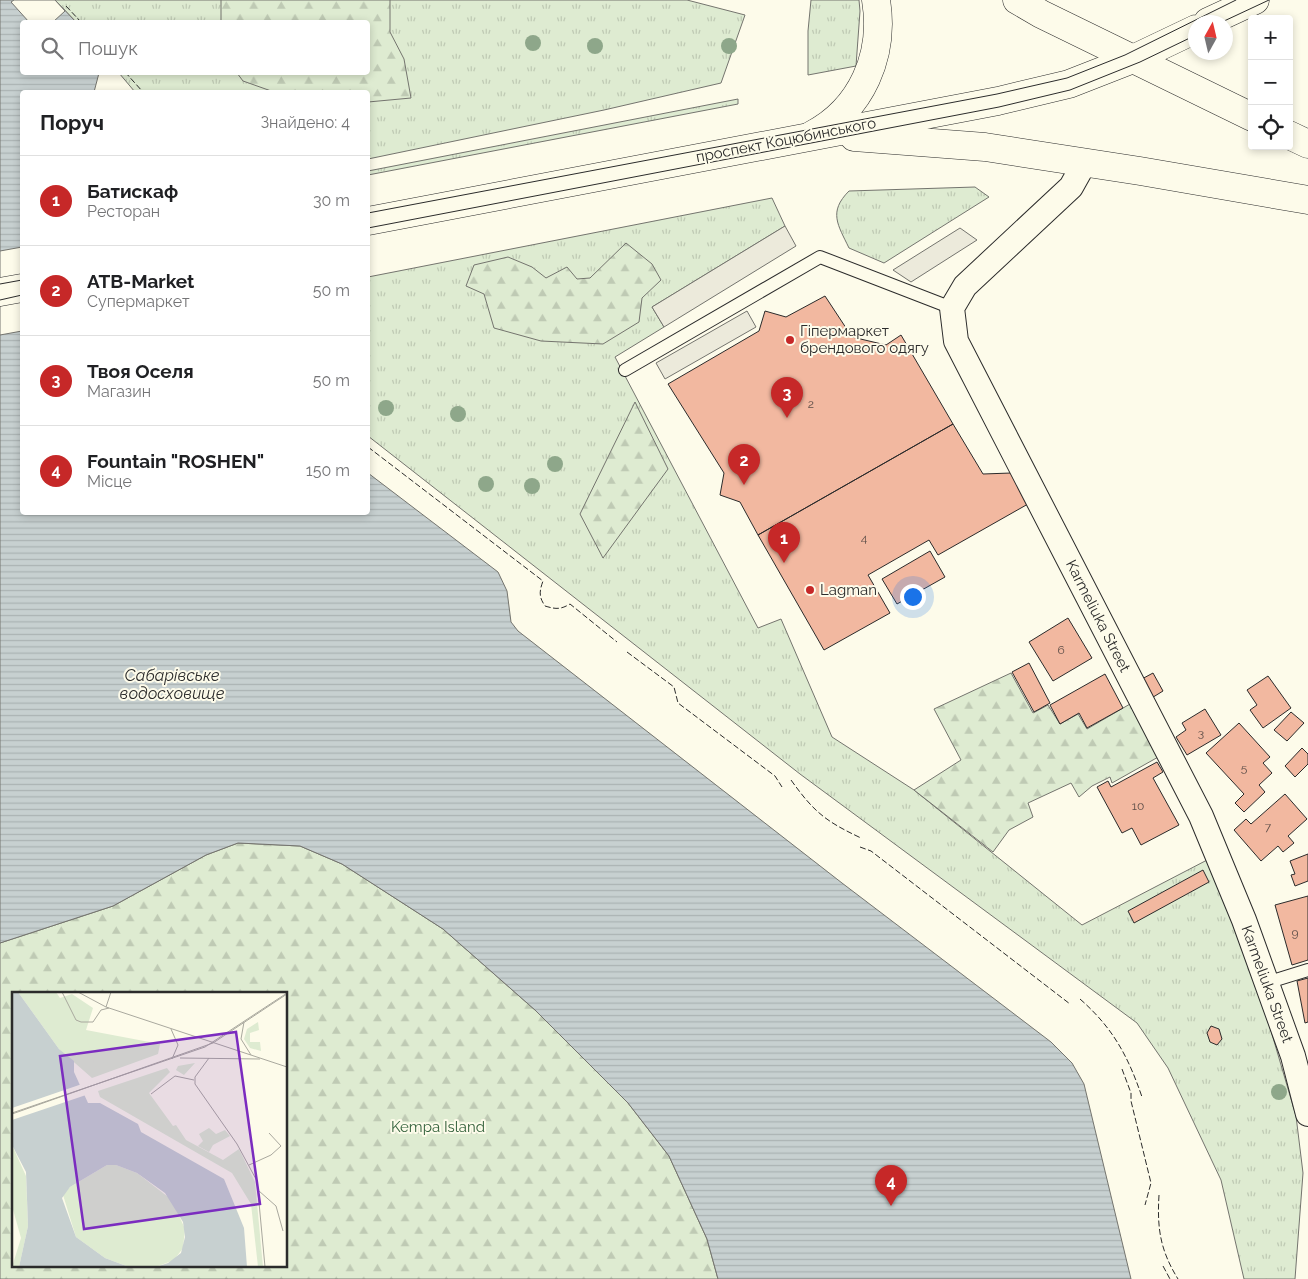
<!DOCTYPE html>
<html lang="uk">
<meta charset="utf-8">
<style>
:root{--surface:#fff;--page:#f2f2f2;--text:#202124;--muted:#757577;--line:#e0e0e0;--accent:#c62828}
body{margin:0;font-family:Raleway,sans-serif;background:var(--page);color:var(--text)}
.controls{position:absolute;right:15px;top:15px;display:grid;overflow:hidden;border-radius:5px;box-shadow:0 2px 8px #0003}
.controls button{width:45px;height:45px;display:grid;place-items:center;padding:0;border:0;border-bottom:1px solid var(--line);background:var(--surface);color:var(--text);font:25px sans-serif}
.compass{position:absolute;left:1188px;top:15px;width:45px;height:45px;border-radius:50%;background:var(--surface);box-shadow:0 2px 8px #0003;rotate:8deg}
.you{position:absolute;left:912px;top:596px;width:18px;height:18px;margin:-12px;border:4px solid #fff;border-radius:50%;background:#1a73e8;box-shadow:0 0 0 8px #1a73e833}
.badge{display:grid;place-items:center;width:32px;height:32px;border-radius:50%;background:var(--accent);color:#fff;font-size:16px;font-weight:700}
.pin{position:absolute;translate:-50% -41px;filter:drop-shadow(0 1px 2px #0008)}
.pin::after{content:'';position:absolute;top:26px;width:18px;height:15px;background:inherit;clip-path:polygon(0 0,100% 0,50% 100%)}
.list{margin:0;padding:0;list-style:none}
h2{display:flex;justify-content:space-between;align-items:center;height:65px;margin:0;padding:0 20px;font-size:21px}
h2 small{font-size:16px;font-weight:400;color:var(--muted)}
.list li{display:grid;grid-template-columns:32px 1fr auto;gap:15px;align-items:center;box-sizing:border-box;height:90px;padding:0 20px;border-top:1px solid var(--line)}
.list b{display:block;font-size:19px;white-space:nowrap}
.list p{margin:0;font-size:16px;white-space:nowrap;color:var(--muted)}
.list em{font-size:16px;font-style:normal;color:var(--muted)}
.icon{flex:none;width:28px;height:28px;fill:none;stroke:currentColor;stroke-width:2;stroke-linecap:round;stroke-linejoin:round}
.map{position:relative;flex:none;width:1308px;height:1279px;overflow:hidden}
.search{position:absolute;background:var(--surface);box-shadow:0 2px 8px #0003;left:20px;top:20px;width:350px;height:55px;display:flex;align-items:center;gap:12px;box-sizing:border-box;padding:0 18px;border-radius:5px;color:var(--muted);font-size:19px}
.panel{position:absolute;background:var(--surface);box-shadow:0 2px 8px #0003;left:20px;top:90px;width:350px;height:425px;border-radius:5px}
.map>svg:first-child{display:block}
</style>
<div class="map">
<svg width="1308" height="1279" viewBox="0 0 1308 1279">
<defs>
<pattern id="grass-tufts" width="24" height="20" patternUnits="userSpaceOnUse" patternTransform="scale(1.25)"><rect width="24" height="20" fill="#deebd1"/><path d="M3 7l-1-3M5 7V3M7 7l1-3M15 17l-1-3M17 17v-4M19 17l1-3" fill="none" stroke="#bfcab4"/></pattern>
<pattern id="forest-firs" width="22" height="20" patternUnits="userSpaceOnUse" patternTransform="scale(1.25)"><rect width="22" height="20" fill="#deebd1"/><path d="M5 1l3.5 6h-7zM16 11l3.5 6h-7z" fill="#bfcab4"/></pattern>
<pattern id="water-rules" width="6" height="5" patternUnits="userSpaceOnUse" patternTransform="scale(1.25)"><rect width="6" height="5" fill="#c7d0d0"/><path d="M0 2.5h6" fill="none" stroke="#abb3b3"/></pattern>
</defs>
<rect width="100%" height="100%" fill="#fdfbea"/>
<path fill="url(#grass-tufts)" stroke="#74746e" d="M55,0H687L745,15L721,83L604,110L368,159V92H135L119,73L368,72V22H76Z
M811,0H859L860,11L856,66L808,75V31Z
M738,99V104L368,175V171Z
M975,187L989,197L884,263L849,248C838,225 828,212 849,191Z
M772,198L785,226L652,307L664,327L615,357L758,628L781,619L832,737L914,790L1082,925L1209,859L1264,1007L1296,1116L1303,1173L1295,1279H1244L1221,1180L1168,1068L1137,1023L800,774L368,436V277Z"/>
<path fill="url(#forest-firs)" stroke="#74746e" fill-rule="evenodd" d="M221,0H390V32L404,59L411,98L368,102V92H274L243,81L237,73L368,72V22H221Z
M626,243L652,264L661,280L642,298L639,322L603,344L541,341L494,328L484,294L466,286L474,265L508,257L532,267L546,278L567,267L577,279L590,278Z
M635,402L668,469L603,558L580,514Z
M1011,673L1033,713L1048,705L1060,724L1078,714L1087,729L1130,704L1160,756L1112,783L1110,777L1092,786L1079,797L1071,783L1028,803L1033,817L1009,830L993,852L914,790L961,760L934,709Z
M238,843L300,846L342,864L443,929L535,1010L628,1103L669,1156L707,1239L718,1279H0V943L113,906L206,855ZM14,993H286V1265H14Z"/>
<path fill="#eceadb" stroke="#74746e" d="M785,226L796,246L664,327L652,307Z
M960,228L977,240L911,282L893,270Z
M747,311L756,327L665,379L656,363Z"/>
<path fill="url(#water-rules)" stroke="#74746e" d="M0,0H55L76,22H22V72L99,73L94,92H22V512H368V473L498,572L507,591L511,622L518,631L842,883L1051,1042L1072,1063L1084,1084L1131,1279H718L707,1239L669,1156L628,1103L535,1010L443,929L342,864L300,846L238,843L206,855L113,906L0,943Z"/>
<path fill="#fdfbea" stroke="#74746e" d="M14,0H55L65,11L53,22H29L11,2Z
M22,247V331L0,335V251Z"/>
<path fill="#f2b8a0" stroke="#2b2b2b" d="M825,296L852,337L886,345L901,335L953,424L758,535L740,502L720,495L724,473L668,384L759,331L765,311L786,317Z
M953,424L983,474L1011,473L1028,504L938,555L929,540L868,575L890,613L824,650L758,535Z
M930,551L945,577L897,604L882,579Z
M1068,618L1092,658L1053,681L1029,642Z
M1029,663L1050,703L1034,712L1012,672Z
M1153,673L1163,691L1150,699L1140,680Z
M1105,674L1123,708L1087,728L1079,713L1060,724L1050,705Z
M1268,676L1291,708L1263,728L1250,710L1257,705L1247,690Z
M1205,709L1221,735L1187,755L1176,737L1186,730L1182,723Z
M1291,712L1304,723L1287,741L1274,730Z
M1239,723L1270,757L1263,763L1272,773L1259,785L1265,792L1244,812L1235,803L1244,794L1206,753Z
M1302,748L1308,754V764L1295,777L1285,766Z
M1157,762L1163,772L1153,778L1179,825L1141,845L1132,828L1122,833L1097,787L1108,781L1111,787Z
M1285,794L1307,819L1288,836L1294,843L1283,852L1278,846L1261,861L1234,830L1246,819L1251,824Z
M1308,854V881L1295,886L1291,875L1295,874L1290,861Z
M1203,870L1209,882L1134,923L1128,911Z
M1308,896V960L1292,965L1275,905Z
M1308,978V1022L1305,1023L1297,981Z
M1211,1026L1219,1029L1222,1039L1217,1045L1210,1042L1207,1033Z"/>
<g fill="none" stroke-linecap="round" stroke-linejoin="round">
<defs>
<path id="service" d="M625,370L820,257L952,308
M1266,983L1308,970"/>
<path id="minor" d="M1085,162L1071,187L965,286L952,308L956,341L1201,816L1244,920L1293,1056L1308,1114"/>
<path id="tertiary" d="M854,137L985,147L1140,171L1308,200
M368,221L998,101L1069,84L1133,59
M0,292L22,288"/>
<path id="secondary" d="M1208,22L1255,0
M1133,59L1196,29"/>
<path id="primary" d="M1017,0L1041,14L1252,117
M812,135C862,109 885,55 876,0
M1289,135L1308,144"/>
</defs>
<use href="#service" stroke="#2b2b2b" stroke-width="14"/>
<use href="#minor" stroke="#2b2b2b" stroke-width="26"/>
<use href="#tertiary" stroke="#2b2b2b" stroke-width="29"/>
<use href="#secondary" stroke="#2b2b2b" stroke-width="29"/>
<use href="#primary" stroke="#2b2b2b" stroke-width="29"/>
<use href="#service" stroke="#fdfbea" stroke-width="12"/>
<use href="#minor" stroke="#fdfbea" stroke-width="24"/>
<use href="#tertiary" stroke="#fdfbea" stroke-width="28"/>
<use href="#secondary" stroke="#fdfbea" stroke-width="28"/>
<use href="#primary" stroke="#fdfbea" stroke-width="28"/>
<path stroke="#2b2b2b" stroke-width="1" d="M1222,22L1269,0
M368,213L997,94L1067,78L1125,55L1236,0
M368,228L999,107L1070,90L1140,62L1196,35
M0,284L22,280
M0,300L22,295"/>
<path stroke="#2b2b2b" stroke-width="1" stroke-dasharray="6 2.5" stroke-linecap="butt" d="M66,6L81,22
M125,72L143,92
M368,447L543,581C539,592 539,597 545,606C555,609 560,610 570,604L617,642
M627,652L674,687L678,703L775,776L782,787
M791,780C814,812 825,821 861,838
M860,847L871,851L1070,1004
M1080,999C1113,1028 1128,1056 1142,1097
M1122,1069L1131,1093V1101L1151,1183L1145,1205
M1159,1195C1157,1228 1160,1250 1178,1279
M1163,1266L1170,1279"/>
</g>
<g fill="#8ea78a">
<circle cx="533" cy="43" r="8"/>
<circle cx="595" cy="46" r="8"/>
<circle cx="729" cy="46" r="8"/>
<circle cx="386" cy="408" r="8"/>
<circle cx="458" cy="414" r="8"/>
<circle cx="555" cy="464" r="8"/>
<circle cx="486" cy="484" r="8"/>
<circle cx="532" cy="486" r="8"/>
<circle cx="1279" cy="1092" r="8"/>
</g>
<g fill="#c62828" stroke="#fdfbea" stroke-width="2">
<circle cx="790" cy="340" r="5"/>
<circle cx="810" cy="590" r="5"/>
</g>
<g text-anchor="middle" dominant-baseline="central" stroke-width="4" stroke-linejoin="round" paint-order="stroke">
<g font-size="12" fill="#5d4e48">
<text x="811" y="404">2</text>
<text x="864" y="538">4</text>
<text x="1061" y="650">6</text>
<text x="1201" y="733">3</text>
<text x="1244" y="768">5</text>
<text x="1138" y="806">10</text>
<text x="1268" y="827">7</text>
<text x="1295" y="933">9</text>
</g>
<g font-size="15" fill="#2b2b2b" stroke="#fdfbea">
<text transform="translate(786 140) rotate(-11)">проспект Коцюбинського</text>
<text transform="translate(1098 616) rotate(63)">Karmeliuka Street</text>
<text transform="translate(1267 984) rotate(70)">Karmeliuka Street</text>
</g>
<g font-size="15" fill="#2b2b2b" stroke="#fdfbea" text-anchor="start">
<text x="800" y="331">Гіпермаркет<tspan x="800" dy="17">брендового одягу</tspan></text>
<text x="820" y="590">Lagman</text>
</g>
<g font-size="15" fill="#34623c" stroke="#fdfbea">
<text x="438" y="1127">Kempa Island</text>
</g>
<g font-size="16" font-style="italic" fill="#2b2b2b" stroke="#fdfbea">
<text x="172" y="675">Сабарівське<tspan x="172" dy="18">водосховище</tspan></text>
</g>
</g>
<g transform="translate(12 992)">
<rect width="275" height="275" fill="#fdfbea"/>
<path d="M6,0H44L48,6L60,2L81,16L74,38L148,52L146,62L80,86L47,57ZM246,30L247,38L238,41V50H248L249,59L238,56L232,47L235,37ZM183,71L172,83L164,78L166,74ZM155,76L158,80L137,101L161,134L164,133L174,148L211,168L227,157L243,190L251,275H246L239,212L220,181L88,105L86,99Z" fill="#deebd1"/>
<path d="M74,43L86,45L88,55L92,57L100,55L105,70L82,71ZM136,85L142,90L135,99H120L116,94L121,89L132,91ZM197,136L204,142L213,138L218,144L201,153L197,160L186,154L191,149L187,142ZM0,153L14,184L16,234L7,275H0L9,246L0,214ZM95,173H104L125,181L160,208L173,237L171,256L162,268L144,275H117L93,266L64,245L51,203L58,195Z" fill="#deebd1"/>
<path d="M0,0H6L47,57L62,69V80L76,111H88L126,132L129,140L212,187L232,236L235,275H144L156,271L169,261L173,245L171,230L153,201L125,181L104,173H95L58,195L50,206L64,245L93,266L117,275H7L16,234L14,180L0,153Z" fill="#c7d0d0"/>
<path d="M70,92L74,103L0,128V116Z" fill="#fdfbea"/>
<path fill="none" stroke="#a9a89e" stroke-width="1" d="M50,0L64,28L69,30H81L89,18L97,16M66,0L94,15L275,75M94,15L99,0M232,30L229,47L239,63M159,37L166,53L160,67M201,51L275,2M168,66L248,67M197,66L183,85V92L225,152L245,189L253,275M139,102L163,84L182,88M0,121L193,55L275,1M0,122L201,51M237,173L259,163L269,154L257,141M247,199L264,214L271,239"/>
<path fill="#7b2cbf" fill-opacity="0.15" stroke="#7b2cbf" stroke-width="2.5" d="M224,40L248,212L72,237L48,64Z"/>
<rect width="275" height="275" fill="none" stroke="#2b2b2b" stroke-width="2.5"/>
</g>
</svg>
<div class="controls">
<button>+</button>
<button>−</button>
<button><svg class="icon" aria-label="locate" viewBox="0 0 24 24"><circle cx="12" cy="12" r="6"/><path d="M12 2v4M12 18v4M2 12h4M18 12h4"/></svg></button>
</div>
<svg class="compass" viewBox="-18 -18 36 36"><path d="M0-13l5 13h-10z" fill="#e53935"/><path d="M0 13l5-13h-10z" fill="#757577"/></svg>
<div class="you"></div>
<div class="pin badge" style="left:784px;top:563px">1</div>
<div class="pin badge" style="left:744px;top:485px">2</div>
<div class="pin badge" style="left:787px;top:418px">3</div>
<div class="pin badge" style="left:891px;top:1206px">4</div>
<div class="search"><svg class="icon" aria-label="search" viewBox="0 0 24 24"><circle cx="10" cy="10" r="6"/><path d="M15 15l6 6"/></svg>Пошук</div>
<section class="panel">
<h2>Поруч<small>Знайдено: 4</small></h2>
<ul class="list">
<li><span class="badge">1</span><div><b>Батискаф</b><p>Ресторан</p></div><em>30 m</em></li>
<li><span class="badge">2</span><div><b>ATB-Market</b><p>Супермаркет</p></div><em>50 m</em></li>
<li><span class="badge">3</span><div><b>Твоя Оселя</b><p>Магазин</p></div><em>50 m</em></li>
<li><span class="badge">4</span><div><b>Fountain &quot;ROSHEN&quot;</b><p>Місце</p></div><em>150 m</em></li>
</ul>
</section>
</div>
